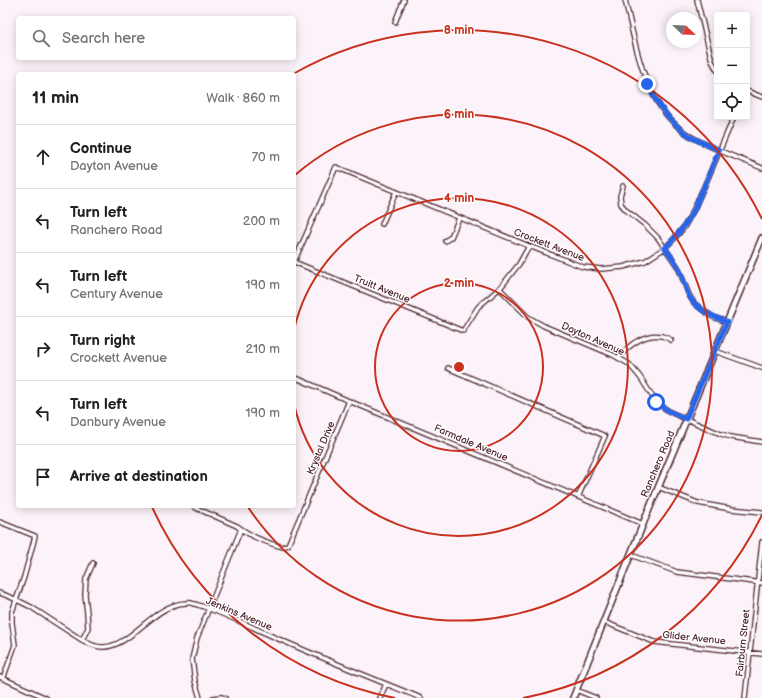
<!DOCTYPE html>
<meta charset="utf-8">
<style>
:root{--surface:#fff;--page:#f6f6f6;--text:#202124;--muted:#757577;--line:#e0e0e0}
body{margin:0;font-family:"Balsamiq Sans",sans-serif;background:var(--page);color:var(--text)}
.controls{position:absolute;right:12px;top:12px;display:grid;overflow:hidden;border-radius:4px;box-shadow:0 2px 10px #0003}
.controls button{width:36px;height:36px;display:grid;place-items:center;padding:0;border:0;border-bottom:1px solid var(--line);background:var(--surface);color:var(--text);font:20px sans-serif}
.compass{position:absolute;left:666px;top:12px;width:36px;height:36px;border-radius:50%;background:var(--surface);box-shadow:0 2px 10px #0003;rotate:113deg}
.stop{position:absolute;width:12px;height:12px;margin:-9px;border:3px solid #2563eb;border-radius:50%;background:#fff}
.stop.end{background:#2563eb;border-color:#fff;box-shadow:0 1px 4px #0008}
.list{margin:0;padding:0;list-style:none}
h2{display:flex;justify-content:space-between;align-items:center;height:52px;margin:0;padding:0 16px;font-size:17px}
h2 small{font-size:13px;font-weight:400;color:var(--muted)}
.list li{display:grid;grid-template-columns:26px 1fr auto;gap:12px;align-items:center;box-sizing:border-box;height:64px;padding:0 16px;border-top:1px solid var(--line)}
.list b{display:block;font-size:15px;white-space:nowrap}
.list p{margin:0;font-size:13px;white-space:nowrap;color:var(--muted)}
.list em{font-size:13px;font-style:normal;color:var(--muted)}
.icon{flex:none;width:22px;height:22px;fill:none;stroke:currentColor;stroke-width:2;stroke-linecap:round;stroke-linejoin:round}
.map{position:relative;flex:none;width:762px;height:698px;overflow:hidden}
.search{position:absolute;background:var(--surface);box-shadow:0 2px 10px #0003;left:16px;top:16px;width:280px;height:44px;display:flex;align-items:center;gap:10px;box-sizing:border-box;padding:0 14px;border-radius:4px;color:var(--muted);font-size:15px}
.panel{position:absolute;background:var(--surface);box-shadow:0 2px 10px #0003;left:16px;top:72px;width:280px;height:436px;border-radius:4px}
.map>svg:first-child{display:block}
</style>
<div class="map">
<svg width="762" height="698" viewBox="0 0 762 698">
<rect width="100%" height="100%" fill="#fcf3fa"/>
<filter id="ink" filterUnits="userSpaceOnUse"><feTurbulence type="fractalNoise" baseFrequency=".025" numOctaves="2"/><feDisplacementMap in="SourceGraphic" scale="8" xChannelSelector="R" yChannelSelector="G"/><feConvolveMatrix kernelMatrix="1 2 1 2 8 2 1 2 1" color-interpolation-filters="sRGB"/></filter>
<g filter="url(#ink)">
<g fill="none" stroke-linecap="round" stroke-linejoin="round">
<defs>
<path id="minor" d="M625,0C637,49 644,109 692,137C714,150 739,158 762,168
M697,0L712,61L717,70
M395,22L404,0
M747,91L762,97
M623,186L620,196L621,204L626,210L645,225L658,238L678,267L689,295L694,303L704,311L713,317L727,322
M382,224L396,192
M445,241L451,237L459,218
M294,262L336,167L529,246L583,267L601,269L623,267L645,261L665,248L675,238L684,227L694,209L702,191L704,187L734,117
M294,262L463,331L478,307L501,287L519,264L529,246
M499,288L528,317L544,326L613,355L629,364L640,377L656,402L670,412L721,434L731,437L762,442
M715,351L762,368
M618,358C629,345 644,333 662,336C665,337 668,338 671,340
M448,368L605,436L578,497
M294,377L349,401L643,524
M658,487L698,503L731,509L762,512
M194,506L196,508L237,526C250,536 267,543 283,547L288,545L349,401
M0,522L35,536L33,544L24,577L12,612V623L15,645L3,679
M631,555L677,572L762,583
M0,593L15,599L31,607L82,640C89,644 95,647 102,647C131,648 153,604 186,603C190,602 194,604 198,605C221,612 243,623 265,633C316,656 369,677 421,698
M604,622L654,642L762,654
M82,640L88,628L87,613L85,595L86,579L93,563
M0,677L46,698
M576,690L596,698
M200,698L195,681L192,659L197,638L241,529
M213,698L221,697L225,698
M380,698L386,684
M745,698L762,542"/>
<path id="secondary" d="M573,698L643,524L762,238"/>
</defs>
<use href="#minor" stroke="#4a1f2b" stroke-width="6"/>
<use href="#secondary" stroke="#4a1f2b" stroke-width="8"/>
<use href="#minor" stroke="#fff" stroke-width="3.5"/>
<use href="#secondary" stroke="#fff" stroke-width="5"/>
</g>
</g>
<g fill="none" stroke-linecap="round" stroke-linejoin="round" filter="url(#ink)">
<path stroke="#2563eb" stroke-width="5" d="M647,84C657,104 671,124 691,137C700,142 710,146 719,150L704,187C700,194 697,202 694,210C686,225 677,236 665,248C670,255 676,262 679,269C683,278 685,287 689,296C697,310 713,317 727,322L686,419L670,412L656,402"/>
</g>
<g fill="none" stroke="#c8321e" stroke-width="2">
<circle cx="459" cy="367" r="84"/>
<path d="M294 330A169 169 0 1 1 294 404"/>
<path d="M295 175A253 253 0 1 1 248 507"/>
<path d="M762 515A337 337 0 0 1 523 698M395 698A337 337 0 0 1 152 507M293 74A337 337 0 0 1 762 219"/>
</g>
<g text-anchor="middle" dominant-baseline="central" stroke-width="3" stroke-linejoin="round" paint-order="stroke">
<g font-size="10" fill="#4a1f2b" stroke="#fff">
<text transform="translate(549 245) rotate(21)">Crockett Avenue</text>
<text transform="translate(382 289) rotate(22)">Truitt Avenue</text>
<text transform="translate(593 339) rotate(24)">Dayton Avenue</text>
<text transform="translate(471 443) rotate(23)">Farmdale Avenue</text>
<text transform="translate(321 448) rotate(-67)">Krystal Drive</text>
<text transform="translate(658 464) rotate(-67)">Ranchero Road</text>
<text transform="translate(239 614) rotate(23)">Jenkins Avenue</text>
<text transform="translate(694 638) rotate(6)">Glider Avenue</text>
<text transform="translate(743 643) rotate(-84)">Fairburn Street</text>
</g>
</g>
<circle cx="459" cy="367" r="6" fill="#c8321e" stroke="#fff" stroke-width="2"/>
<g font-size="12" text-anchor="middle" font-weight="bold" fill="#c8321e" stroke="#fff" stroke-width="3" stroke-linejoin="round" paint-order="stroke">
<text x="459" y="34">8 min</text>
<text x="459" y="118">6 min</text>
<text x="459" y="202">4 min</text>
<text x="459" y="287">2 min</text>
</g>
</svg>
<div class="controls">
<button>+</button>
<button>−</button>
<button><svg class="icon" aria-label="locate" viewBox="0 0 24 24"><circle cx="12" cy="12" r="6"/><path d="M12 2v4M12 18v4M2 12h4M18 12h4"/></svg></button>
</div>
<svg class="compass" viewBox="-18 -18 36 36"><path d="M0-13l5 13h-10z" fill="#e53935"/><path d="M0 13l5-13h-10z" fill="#757577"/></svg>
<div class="stop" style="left:656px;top:402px"></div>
<div class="stop end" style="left:647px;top:84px"></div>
<div class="search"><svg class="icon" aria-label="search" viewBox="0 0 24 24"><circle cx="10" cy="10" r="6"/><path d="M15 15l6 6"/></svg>Search here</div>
<section class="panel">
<h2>11 min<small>Walk · 860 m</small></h2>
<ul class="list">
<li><svg class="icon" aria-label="ahead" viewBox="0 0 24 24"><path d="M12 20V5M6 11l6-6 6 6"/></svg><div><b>Continue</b><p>Dayton Avenue</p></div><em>70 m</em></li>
<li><svg class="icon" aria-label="left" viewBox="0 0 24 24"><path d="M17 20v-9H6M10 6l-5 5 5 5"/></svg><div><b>Turn left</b><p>Ranchero Road</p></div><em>200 m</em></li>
<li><svg class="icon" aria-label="left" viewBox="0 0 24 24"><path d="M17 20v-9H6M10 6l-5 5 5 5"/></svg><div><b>Turn left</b><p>Century Avenue</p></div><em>190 m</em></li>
<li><svg class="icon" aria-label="right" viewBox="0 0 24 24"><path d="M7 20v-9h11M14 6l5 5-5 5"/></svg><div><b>Turn right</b><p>Crockett Avenue</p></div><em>210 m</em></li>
<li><svg class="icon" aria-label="left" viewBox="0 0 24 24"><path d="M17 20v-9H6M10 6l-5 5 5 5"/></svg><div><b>Turn left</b><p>Danbury Avenue</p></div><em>190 m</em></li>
<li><svg class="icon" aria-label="arrive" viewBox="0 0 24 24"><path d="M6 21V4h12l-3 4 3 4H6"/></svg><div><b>Arrive at destination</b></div></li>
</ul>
</section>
</div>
